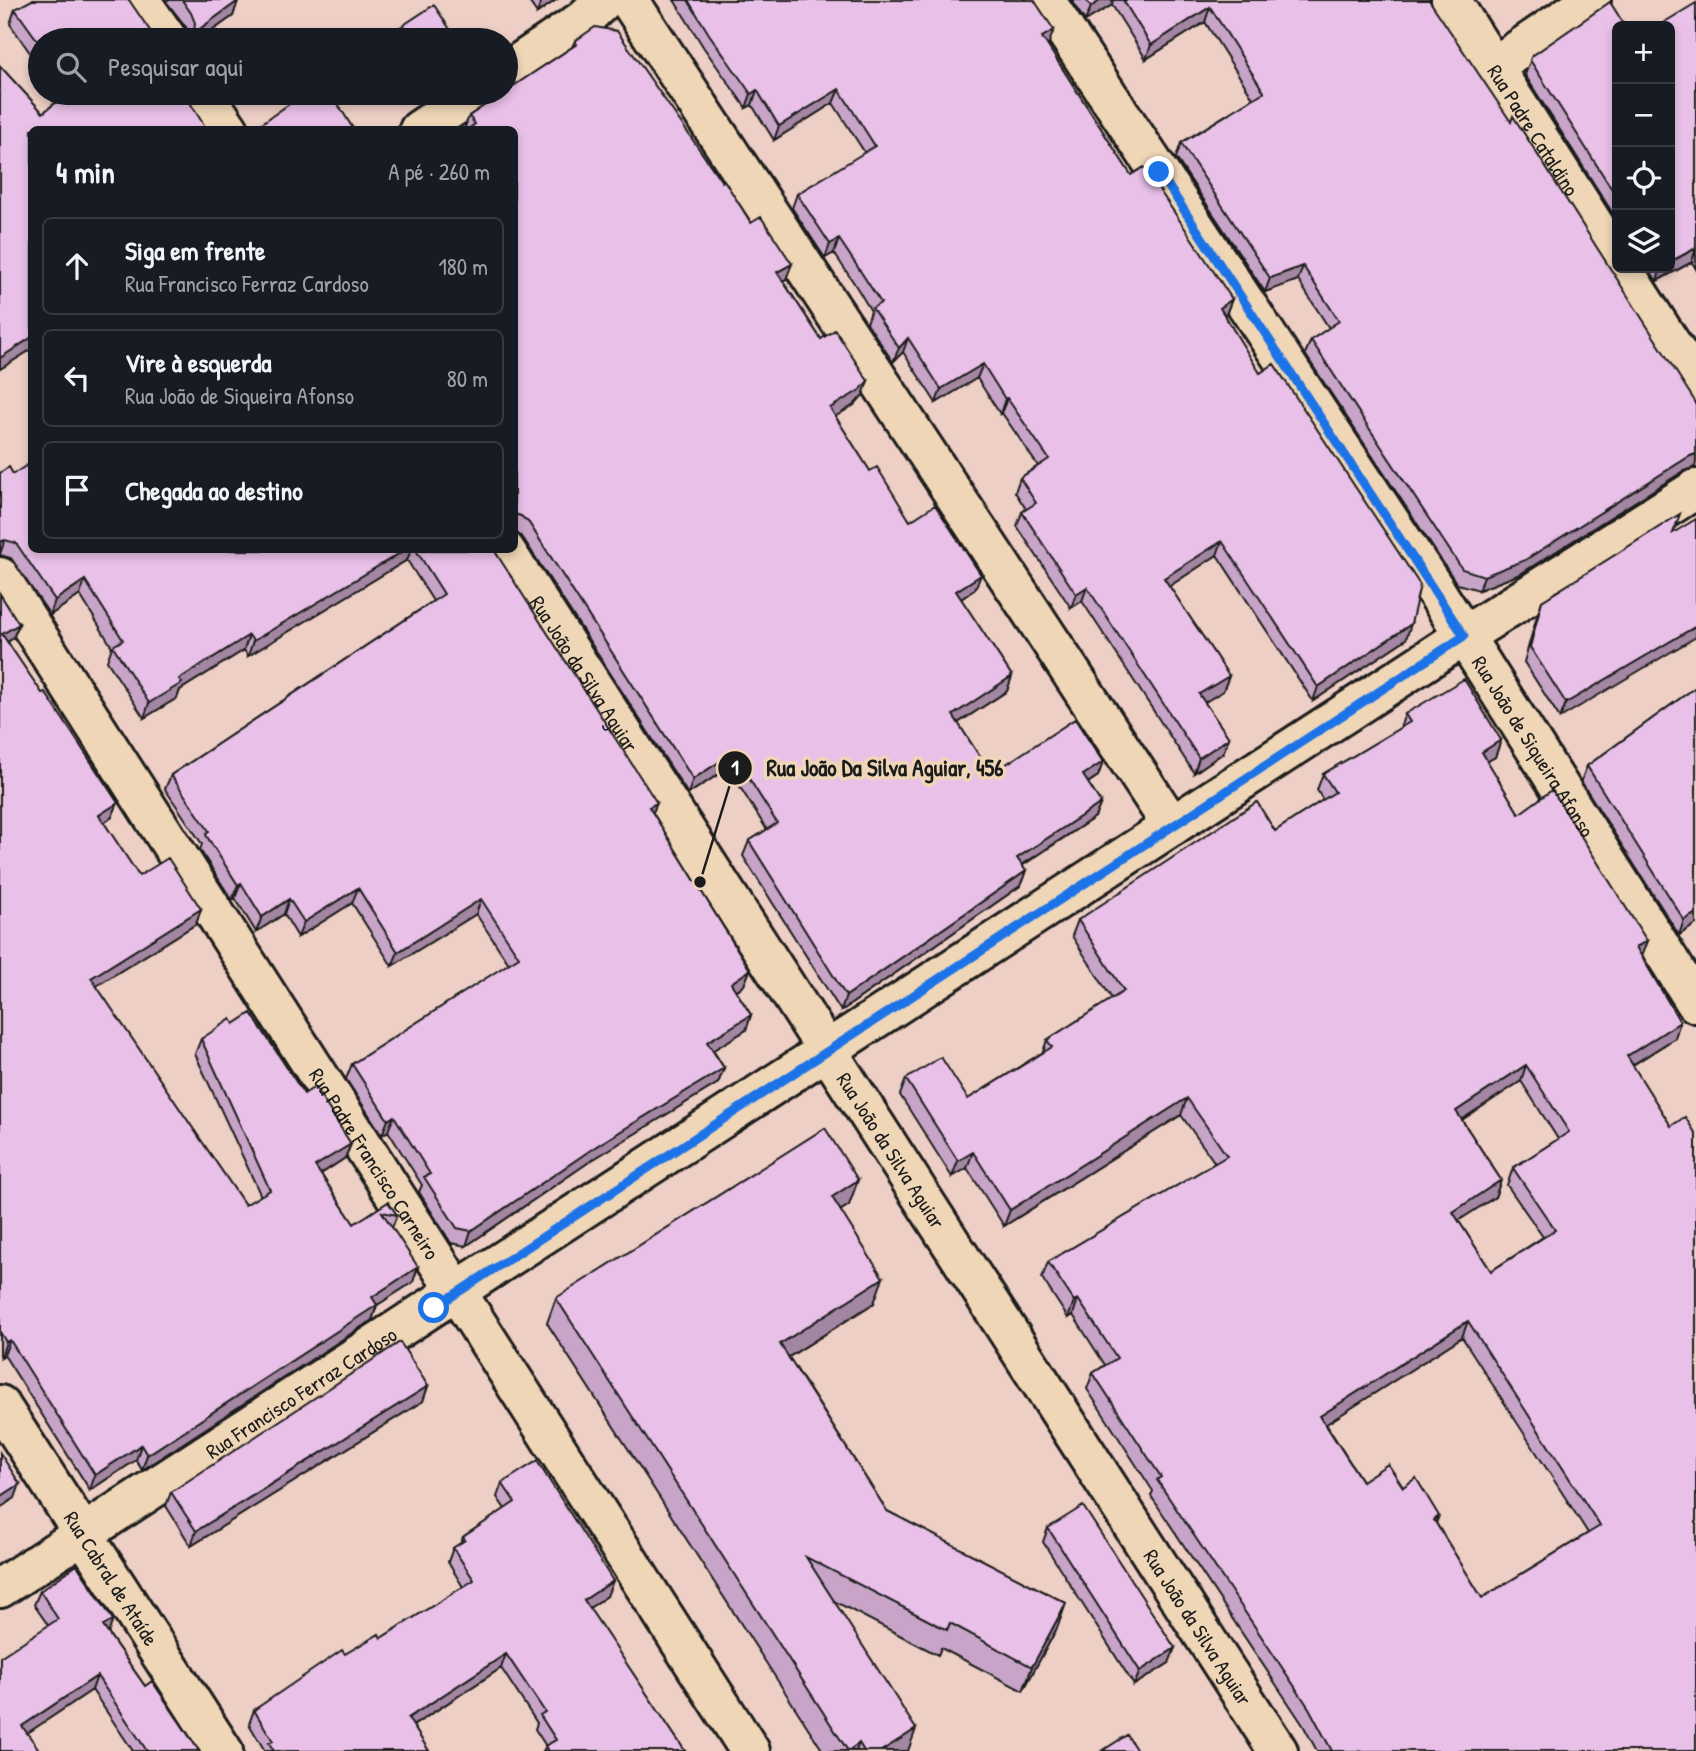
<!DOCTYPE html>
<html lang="pt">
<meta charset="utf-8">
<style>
:root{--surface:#171b24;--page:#242831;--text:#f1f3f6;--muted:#9ea1a6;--line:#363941}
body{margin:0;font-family:"Patrick Hand",sans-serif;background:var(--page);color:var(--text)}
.controls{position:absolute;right:21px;top:21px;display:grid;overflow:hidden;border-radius:10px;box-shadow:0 4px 10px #0003}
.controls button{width:63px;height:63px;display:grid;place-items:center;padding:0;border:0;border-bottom:2px solid var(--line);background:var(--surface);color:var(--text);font:35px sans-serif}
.stop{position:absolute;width:21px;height:21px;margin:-16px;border:5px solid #1a73e8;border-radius:50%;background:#fff}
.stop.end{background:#1a73e8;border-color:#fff;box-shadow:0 2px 7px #0008}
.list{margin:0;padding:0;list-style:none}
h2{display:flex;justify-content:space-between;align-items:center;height:91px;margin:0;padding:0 28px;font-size:30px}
h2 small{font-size:23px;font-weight:400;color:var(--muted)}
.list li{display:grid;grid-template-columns:46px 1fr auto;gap:21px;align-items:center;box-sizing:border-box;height:98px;margin:0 14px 14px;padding:0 14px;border:2px solid var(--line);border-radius:10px}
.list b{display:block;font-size:26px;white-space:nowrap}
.list p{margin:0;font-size:23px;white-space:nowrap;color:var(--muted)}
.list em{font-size:23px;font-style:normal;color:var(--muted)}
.icon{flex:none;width:38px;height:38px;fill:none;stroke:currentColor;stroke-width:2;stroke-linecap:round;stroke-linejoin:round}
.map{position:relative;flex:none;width:1696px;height:1751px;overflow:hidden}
.search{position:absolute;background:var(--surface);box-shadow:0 4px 10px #0003;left:28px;top:28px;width:490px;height:77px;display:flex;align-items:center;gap:18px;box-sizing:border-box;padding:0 24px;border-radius:38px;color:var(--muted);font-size:26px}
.panel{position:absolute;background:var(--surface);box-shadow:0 4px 10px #0003;left:28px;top:126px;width:490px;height:427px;border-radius:10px}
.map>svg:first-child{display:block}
</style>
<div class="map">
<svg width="1696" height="1751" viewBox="0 0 1696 1751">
<rect width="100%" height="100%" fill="#edcfc5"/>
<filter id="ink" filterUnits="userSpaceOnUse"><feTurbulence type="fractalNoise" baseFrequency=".0143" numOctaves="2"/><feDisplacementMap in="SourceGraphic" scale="14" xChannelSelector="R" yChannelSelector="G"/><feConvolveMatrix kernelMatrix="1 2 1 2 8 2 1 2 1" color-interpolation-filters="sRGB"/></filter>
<g filter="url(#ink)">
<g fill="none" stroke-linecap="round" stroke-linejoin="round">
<defs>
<g id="minor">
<path d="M140,0L168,40"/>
<path d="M629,0L1172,826"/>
<path id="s1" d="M1045,0L1432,585L1696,1003"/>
<path id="s2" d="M1451,0L1617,261"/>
<path d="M1492,68L1591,0"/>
<path d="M506,72L583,20L604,0"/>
<path d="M204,93L229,130"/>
<path d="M419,130L474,93"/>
<path d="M1622,268L1696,383"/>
<path id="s3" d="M505,550L1278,1751"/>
<path id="s4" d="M0,577L750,1751"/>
<path id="s5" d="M0,1405L223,1751"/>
<path id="s6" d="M0,1588L1464,636L1696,489"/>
</g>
</defs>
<use href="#minor" stroke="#1c1c1c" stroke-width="44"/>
<use href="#minor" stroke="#efd6b6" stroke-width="38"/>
</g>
<path fill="#c8a5c8" stroke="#1c1c1c" stroke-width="2" fill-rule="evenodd" d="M165,0H238L233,16L199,40H189L190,37L186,27Z
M528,0H556L537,13Z
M674,0H1034L1048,45H1047L1131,175L1232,299L1226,314L1225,315L1406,639L1313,701L1217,555L1169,586L1229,676L1223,691L1204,702L1229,738L1223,753L1194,773L1082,601L1071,608L1017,526L1022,512L1026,509L1015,492L1020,478L1038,466L1002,413L1000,414L977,378L936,403L903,352L893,362L867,323L871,311L854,283L834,253L825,258L792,208L797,194L865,153L833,103L774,140L752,105L746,108L704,48Z
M1071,0H1429L1695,467L1684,471L1520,574L1479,590L1457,584L1305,354L1311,340L1329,328L1298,280L1265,292L1176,158L1181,143L1253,98L1205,22L1146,59L1112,5L1085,21Z
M1696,3V269L1692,262L1657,281L1648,268H1670Z
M15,9L40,40V67L10,24Z
M1617,26V220L1525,75L1532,56Z
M399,28L457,40H395Z
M575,41L786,279L783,281L821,339L863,395L854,405L835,416L870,471L910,521L975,589L961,599L1012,676L1007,691L958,723L991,774L1103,762L1098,776L1088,783L1095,817L1022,866L1026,871L1020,886L841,1011L743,856L749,841L767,830L728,768L688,794L523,538L514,531V130H464L469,116L572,47Z
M0,66L43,113L62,97L59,93H184L32,349L0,369Z
M0,473L32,550H494L653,813L750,970L744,985L736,991L751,1015L746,1030L713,1050L724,1068L718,1083L592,1160L466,1246L451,1243L419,1192L422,1185L388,1131L382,1135L346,1079L352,1064L509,964L476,914L392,966L352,903L298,937L284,914L256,932L235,898L232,900L200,850L202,844L165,789L171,775L433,601L407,560L248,656L244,650L180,690L177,698L144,718L107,661L112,647L80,595L50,615L11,558L0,555Z
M1673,533L1560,718L1524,662L1537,616L1542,601Z
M0,594L19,624L13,638L8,642L112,817L104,823L139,876L201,909L196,924L96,986L245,1205L261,1196L195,1054L201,1039L234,1024L304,1094L351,1144L345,1158L321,1174L354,1224L388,1202L397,1215L392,1228L413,1282L377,1305L372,1320L142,1470L136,1460L90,1490L4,1355L1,1357L0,1355Z
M1696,687V924L1679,935L1581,781L1587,766Z
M1405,714L1501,740L1495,757L1487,761L1519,814L1641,956L1675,1038L1633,1065L1696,1751H1317L1303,1725L1151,1496L1153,1491L1087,1389L1093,1373L1105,1365L1073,1315L1068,1318L1042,1278L1048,1262L1215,1163L1181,1115L1004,1226L967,1168L952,1177L900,1095L906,1079L968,1099L1043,1052L1047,1040L1112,999L1072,936L1078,920L1275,831L1323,800L1317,790L1323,774L1400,728ZM1521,1081L1558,1139L1513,1168L1507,1185L1543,1237L1491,1271L1458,1220L1495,1197L1501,1180L1462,1120ZM1462,1337L1588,1533L1482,1598L1436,1523L1439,1516L1403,1487L1362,1481L1326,1424Z
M849,1205L840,1211L874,1303L789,1357L887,1511L1066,1603L1057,1628L1023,1691L941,1648L938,1655L834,1601L908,1751H823L547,1323L556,1298Z
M428,1386L423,1401L191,1546L166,1506L171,1492Z
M502,1483L607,1596L589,1608L685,1751H543L546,1746L535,1729L537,1723L501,1668L413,1726L429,1751H265L249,1724L254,1710L345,1654L381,1638L463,1587L448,1562L453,1548L461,1543L463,1537L505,1509L497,1497Z
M1048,1528L1169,1663L1134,1685L1043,1542Z
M40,1591L108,1633L145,1686L199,1751H133L92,1690L0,1751L48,1625L34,1605Z"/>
<path fill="#a386a2" stroke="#1c1c1c" stroke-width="2" d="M542,0H556L537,13Z
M1101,0H1113L1112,5L1085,21L1091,7Z
M238,1L233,16L199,40H191L194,33Z
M1210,7L1205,22L1146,59L1151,45Z
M1054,30L1048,45L1037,52L1042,37Z
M839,89L833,103L774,140L779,126Z
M757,90L752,105L746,108L751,94Z
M839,239L834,253L825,258L830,244Z
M1696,248L1692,262L1657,281L1661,268H1670V262Z
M792,264L786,279L772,287L777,272Z
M1303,266L1298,280L1265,292L1270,278Z
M1232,299L1226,314L1215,322L1220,308Z
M32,337V349L0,369V358Z
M908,338L903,352L893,362L899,348Z
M983,364L977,378L936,403L941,389Z
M868,381L863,395L854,405L825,423L830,408Z
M1007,398L1002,413L1000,414L1005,399Z
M1696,454V463L1695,467L1684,471L1520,574L1479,590L1484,576L1690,456Z
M5,540L0,554V542Z
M1222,541L1217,555L1159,593L1164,578Z
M405,550H411L407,560L248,656L253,641Z
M981,575L975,589L951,606L956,591Z
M85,580L80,595L50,615L55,600Z
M1087,587L1082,601L1071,608L1076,594Z
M19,624L13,638L0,647L2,634Z
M1411,624L1406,639L1313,701L1318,687Z
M1696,626V637L1560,718L1566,703Z
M249,635L244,650L180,690L177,698L144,718L149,703L179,679Z
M1012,676L1007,691L947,730L953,715Z
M1229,676L1223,691L1194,709L1199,694Z
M1229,738L1223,753L1194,773L1199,758Z
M1501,740L1495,757L1476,768L1482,752Z
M733,753L728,768L688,794L693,779Z
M1103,762L1098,776L1078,789L1083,775Z
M118,803L112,817L93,830L99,815Z
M657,803L651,817L649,807Z
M1101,803L1095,817L1011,872L1017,858Z
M1026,871L1020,886L841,1011L846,996Z
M241,883L235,898L232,900L238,885Z
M358,888L352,903L298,937L304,922Z
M289,899L284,914L256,932L262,917Z
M481,899L476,914L392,966L398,952Z
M201,909L196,924L85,993L91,978Z
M1696,913V924L1679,935L1684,920Z
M1647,941L1641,957L1636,947Z
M750,970L744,985L725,998L731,983Z
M751,1015L746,1030L702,1057L707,1042Z
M1680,1022L1675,1038L1621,1072L1627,1056Z
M1526,1065L1521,1081L1450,1127L1456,1111Z
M724,1068L718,1083L592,1160L466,1246L471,1231L598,1145Z
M1187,1098L1181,1115L1004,1226L1010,1210Z
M394,1116L388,1131L382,1135L388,1120Z
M351,1144L345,1158L310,1181L315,1166Z
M973,1152L967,1168L952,1177L958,1161Z
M858,1180L849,1205L822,1222L832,1197Z
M1501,1180L1495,1197L1447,1228L1453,1212Z
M418,1267L413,1282L373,1308L377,1305L372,1320L142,1470L147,1455L372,1297Z
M883,1278L874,1303L771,1368L780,1344Z
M1078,1299L1073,1315L1068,1318L1074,1301Z
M1468,1321L1462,1337L1314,1432L1320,1416Z
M10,1340L4,1355L1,1357L6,1342Z
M428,1386L423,1401L191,1546L196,1531Z
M141,1445L136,1460L90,1490L95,1475Z
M20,1484L15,1498L0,1508V1497Z
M613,1581L607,1596L579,1615L584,1600Z
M1066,1603L1057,1628L1023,1691L1032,1667Z
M113,1620L108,1634L103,1626Z
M1175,1648L1169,1663L1134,1685L1140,1671Z
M506,1654L501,1668L403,1732L408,1718Z
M97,1676L92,1690L17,1740L22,1726Z
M916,1729L908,1751H881Z
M859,1743L856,1751H848Z"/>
<path fill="#e9c0e8" stroke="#1c1c1c" stroke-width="2" fill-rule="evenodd" d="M32,0H129L155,38L159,40H40V44L15,9Z
M182,0H238V1L194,33L195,23L191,13Z
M688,0H1034L1054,30L1042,37L1131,175L1144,167L1232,299L1220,308L1260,373L1274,364L1420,585L1411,624L1318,687L1222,541L1164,578L1229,676L1199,694L1229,738L1199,758L1087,587L1076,594L1022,512L1036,503L1020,478L1049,459L1007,398L1005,399L983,364L941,389L908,338L899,348L872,308L881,303L859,269L839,239L830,244L797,194L875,146L839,89L779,126L757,90L751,94L709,34Z
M1086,0H1101L1091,7Z
M1123,0H1429L1511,122L1513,116L1696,403V454L1690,456L1525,560L1484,576L1462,569L1311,340L1339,321L1303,266L1270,278L1181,143L1264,92L1210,7L1151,45Z
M1610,2L1625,26H1617V197L1530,60L1532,56Z
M1696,3V248L1670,262V26H1658Z
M434,5L457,40H408L399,28Z
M595,27L617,31L722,182L724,180L751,223L761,217L792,264L777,272L821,339L835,330L868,381L860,390L830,408L870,471L877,467L910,521L935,505L981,575L956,591L1012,676L953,715L991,774L1075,719L1103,762L1083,775L1101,803L1017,858L1026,871L846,996L749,841L777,823L733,753L693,779L529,523L521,516L514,514V130H467L475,124L469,116L503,93H506V91L577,44L575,41Z
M0,66L43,113L68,93H184L207,130H32V337L0,358Z
M305,93H331L354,130H252Z
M32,462V550H405L253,641L249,635L179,679L182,683L149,703L113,646L123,640L85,580L55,600L16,543L5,540L0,542V473L9,467L13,474Z
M1680,514L1673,533L1696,519V626L1566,703L1530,647L1542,601Z
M416,550H494L657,803L649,807L750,970L731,983L751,1015L707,1042L724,1068L598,1145L471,1231L457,1228L424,1177L430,1174L394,1116L388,1120L352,1064L519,957L481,899L398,952L358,888L304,922L289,899L262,917L241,883L238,885L206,835L209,831L171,775L444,594Z
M0,594L19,624L2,634L42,693L45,692L118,803L99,815L139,876L168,858L201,909L91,978L245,1205L270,1190L201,1039L231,1019L234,1024L251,1013L304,1094L315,1087L351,1144L315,1166L354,1224L388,1202L397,1215L382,1212L418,1267L372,1297L377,1305L147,1455L141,1445L95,1475L10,1340L6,1342L0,1332Z
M1464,679L1501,740L1482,752L1519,814L1552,790L1647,941L1636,947L1680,1022L1627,1056L1671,1126L1685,1117L1696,1134V1751H1332L1309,1708L1157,1480L1161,1477L1093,1373L1117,1358L1078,1299L1074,1301L1048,1262L1227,1156L1187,1098L1010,1210L973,1152L958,1161L906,1079L941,1057L968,1099L1052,1047L1047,1040L1124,991L1078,920L1257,802L1275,831L1335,792L1323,774L1410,722L1405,714ZM1526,1065L1569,1132L1513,1168L1555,1230L1491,1271L1453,1212L1501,1180L1456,1111ZM1468,1321L1600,1526L1482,1598L1434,1520L1439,1516L1416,1478L1403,1487L1388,1464L1362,1481L1320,1416Z
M1696,687V913L1684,920L1587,766Z
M825,1128L858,1180L832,1197L883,1278L780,1344L887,1511L1066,1603L1032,1667L950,1623L947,1630L806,1557L916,1729L881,1751H864L859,1743L848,1751L556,1298Z
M400,1342L428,1386L196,1531L171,1492Z
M0,1453L20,1484L0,1497Z
M537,1461L613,1581L584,1600L685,1751H548L545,1746L556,1740L540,1715L545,1712L506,1654L408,1718L429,1751H274L269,1743L273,1741L254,1710L342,1650L345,1654L379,1634L381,1638L474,1580L453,1548L465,1540L463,1537L515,1502L502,1483Z
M1083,1506L1175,1648L1140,1671L1048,1528Z
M77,1565L113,1620L103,1626L145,1686L152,1681L199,1751H147L97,1676L22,1726L38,1748L34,1751H0V1657L58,1619L40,1591Z
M1127,1735L1137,1751H1102Z"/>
</g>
<g fill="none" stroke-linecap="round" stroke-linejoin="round" filter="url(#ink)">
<path stroke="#1a73e8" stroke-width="9" d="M434,1308L1464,636L1159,172"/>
</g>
<g text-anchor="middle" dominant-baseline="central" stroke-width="7" stroke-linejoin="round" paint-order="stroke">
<g font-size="21" fill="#1c1c1c" stroke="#efd6b6">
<text stroke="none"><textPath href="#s2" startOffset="154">Rua Padre Cataldino</textPath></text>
<text stroke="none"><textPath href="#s3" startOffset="147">Rua João da Silva Aguiar</textPath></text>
<text stroke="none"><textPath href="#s1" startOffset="892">Rua João de Siqueira Afonso</textPath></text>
<text stroke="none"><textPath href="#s3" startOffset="714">Rua João da Silva Aguiar</textPath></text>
<text stroke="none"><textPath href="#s4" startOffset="696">Rua Padre Francisco Carneiro</textPath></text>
<text stroke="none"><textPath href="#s6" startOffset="359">Rua Francisco Ferraz Cardoso</textPath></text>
<text stroke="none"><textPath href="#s5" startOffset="206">Rua Cabral de Ataíde</textPath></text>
<text stroke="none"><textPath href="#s3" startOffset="1281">Rua João da Silva Aguiar</textPath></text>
</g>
</g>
<path fill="none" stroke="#1c1c1c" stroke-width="2.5" d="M700 882L735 768"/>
<g fill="#1c1c1c" stroke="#efd6b6" stroke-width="2.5">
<circle cx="700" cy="882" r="7"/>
<circle cx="735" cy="768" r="18"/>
</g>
<g font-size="21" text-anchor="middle" font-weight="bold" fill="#fff">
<text x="735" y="775">1</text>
</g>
<g font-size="23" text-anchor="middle" font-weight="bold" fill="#1c1c1c" stroke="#efd6b6" stroke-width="7" stroke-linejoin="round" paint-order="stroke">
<text x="885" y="776">Rua João Da Silva Aguiar, 456</text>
</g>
</svg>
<div class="controls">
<button>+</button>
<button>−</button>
<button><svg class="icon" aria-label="locate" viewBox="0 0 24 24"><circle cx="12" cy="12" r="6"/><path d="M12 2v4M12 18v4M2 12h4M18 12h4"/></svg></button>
<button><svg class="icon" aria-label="layers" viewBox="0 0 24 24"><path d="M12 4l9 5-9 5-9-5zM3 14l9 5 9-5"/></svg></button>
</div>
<div class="stop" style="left:434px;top:1308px"></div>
<div class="stop end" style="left:1159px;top:172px"></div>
<div class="search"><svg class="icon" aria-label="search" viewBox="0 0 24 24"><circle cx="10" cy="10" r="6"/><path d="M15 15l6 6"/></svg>Pesquisar aqui</div>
<section class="panel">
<h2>4 min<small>A pé · 260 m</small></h2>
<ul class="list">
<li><svg class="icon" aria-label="ahead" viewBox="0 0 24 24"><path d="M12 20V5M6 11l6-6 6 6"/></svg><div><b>Siga em frente</b><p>Rua Francisco Ferraz Cardoso</p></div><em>180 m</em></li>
<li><svg class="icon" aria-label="left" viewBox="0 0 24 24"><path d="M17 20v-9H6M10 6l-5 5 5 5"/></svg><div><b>Vire à esquerda</b><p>Rua João de Siqueira Afonso</p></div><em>80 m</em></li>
<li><svg class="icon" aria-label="arrive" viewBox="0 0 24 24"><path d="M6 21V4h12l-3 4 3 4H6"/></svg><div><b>Chegada ao destino</b></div></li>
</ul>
</section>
</div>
